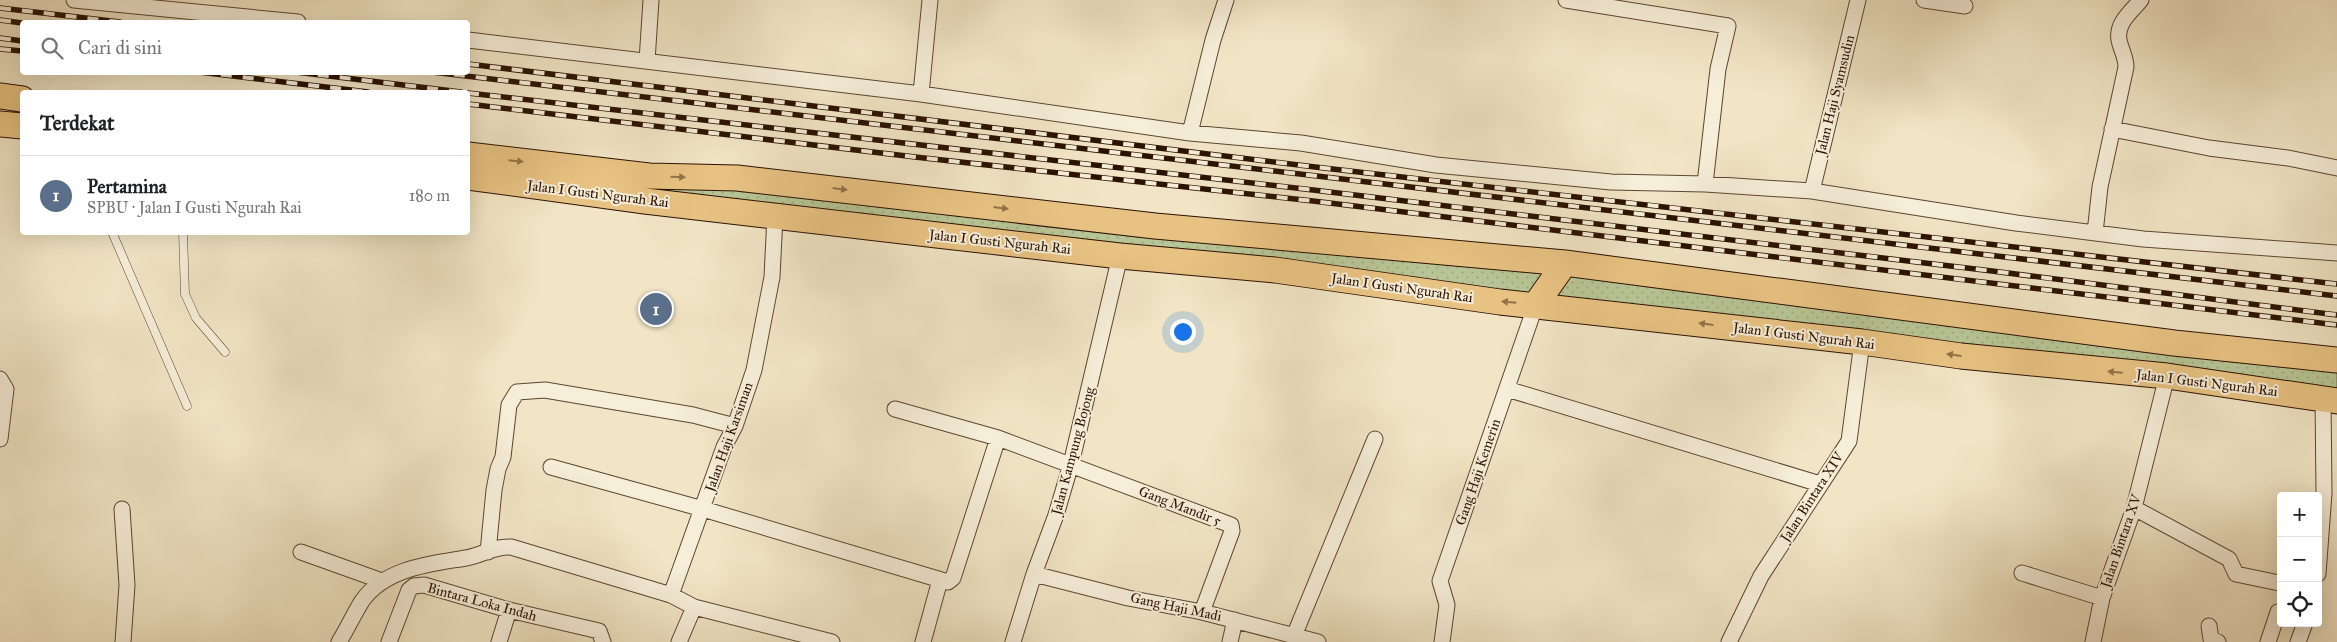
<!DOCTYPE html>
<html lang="id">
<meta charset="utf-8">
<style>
:root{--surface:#fff;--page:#f6f6f6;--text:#202124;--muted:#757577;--line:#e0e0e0;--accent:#0f766e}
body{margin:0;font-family:"IM FELL Great Primer",serif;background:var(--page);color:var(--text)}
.controls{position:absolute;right:15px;bottom:15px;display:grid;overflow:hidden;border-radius:5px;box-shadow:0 5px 20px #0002}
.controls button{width:45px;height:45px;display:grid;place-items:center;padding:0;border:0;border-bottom:1px solid var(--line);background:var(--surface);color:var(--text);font:25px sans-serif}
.you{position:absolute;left:1182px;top:331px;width:18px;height:18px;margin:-12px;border:4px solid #fff;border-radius:50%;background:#1a73e8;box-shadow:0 0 0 8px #1a73e833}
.badge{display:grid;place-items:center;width:32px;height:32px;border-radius:50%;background:var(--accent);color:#fff;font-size:16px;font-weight:700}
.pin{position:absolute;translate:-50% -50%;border:2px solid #fff;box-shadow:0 1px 5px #0006}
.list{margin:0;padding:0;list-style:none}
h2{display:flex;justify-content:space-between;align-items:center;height:65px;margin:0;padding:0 20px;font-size:21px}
h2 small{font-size:16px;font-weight:400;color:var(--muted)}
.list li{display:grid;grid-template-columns:32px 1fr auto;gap:15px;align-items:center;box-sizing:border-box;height:80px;padding:0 20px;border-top:1px solid var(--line)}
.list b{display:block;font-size:19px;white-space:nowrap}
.list p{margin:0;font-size:16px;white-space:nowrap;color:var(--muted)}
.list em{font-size:16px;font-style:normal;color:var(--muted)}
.icon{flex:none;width:28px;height:28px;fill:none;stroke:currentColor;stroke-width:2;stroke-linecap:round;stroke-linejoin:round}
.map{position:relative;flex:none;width:2337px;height:642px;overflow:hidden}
.search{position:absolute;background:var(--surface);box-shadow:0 5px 20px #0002;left:20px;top:20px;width:450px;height:55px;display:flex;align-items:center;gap:12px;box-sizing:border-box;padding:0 18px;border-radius:5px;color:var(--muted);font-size:19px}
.panel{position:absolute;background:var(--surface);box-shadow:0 5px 20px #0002;left:20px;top:90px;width:450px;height:145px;border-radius:5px}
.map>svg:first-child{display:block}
</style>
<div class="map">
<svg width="2337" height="642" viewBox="0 0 2337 642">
<defs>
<pattern id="grass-dots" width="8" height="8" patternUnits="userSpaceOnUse" patternTransform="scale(1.25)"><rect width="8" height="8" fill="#b8c596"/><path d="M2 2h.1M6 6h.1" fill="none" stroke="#9ea880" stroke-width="1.8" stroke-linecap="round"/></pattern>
</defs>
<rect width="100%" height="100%" fill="#f1e5c5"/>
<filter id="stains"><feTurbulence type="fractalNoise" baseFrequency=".004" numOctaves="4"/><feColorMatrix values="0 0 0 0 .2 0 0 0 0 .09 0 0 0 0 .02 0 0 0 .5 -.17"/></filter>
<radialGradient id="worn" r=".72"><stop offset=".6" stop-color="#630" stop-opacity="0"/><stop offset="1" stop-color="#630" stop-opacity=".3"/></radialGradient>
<path fill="url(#grass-dots)" stroke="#726b4b" d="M468,155L737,178L2337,360V401L645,201Z"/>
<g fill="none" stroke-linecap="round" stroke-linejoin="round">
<defs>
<path id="service" d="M112,232L187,406
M183,232L185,294L196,318L225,352"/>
<path id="minor" d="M74,0L298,22
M1566,0L1728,26L1718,69L1705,184
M1924,0L1965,6
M468,40L921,94L1190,133L1301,143L1436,165L1611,182L1705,184L1812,191L2016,223L2143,239L2337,253
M647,61L651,0
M921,94L930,0
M2112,129L2209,148L2288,158L2337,168
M1190,133L1213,40L1226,0
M1812,191L1858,0
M2095,233L2100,187L2126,67C2126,57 2121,50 2119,40C2116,23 2131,12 2141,0
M0,379L6,389L0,439
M1507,389L1820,484
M895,409L998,438L1231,525L1232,531L1202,612
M551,467L703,509L948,582L953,578L998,438
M2134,508L2229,559L2236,574L2279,583
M122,509L127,585L123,642
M301,552L382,581
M488,552L494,490L498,469L503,457L509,405L517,392L545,390L693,415L735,426
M2022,573L2102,598
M1034,574L1128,598L1202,612L1318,642
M2318,574L2324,493L2323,398
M671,595L724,447L735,426L754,370L772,277L775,216
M2209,626L2211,639L2218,642
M1294,636L1375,439
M339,642C347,629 354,614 362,601C385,568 430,564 466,558C483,555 494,546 511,547L671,595L694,607L832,642
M389,642L409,590L414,586L424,585L509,610L599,631L603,642
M499,642L509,610
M679,642L694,607
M923,642L940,580
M1013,642L1034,574L1056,515L1071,464L1120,256
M1230,642L1235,620
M1442,642L1447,605L1440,581L1536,304
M1729,642L1761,576L1849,441L1862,342
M2093,642L2102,598L2134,508L2167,376
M2268,642L2278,612H2281
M2298,642L2305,623"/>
<path id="primary" d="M0,96L22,99
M0,124L22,126
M468,155L649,176L737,178L1155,226L1565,263L2174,343L2337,360
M468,177L645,201L937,235L1120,256L1275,270L1500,302L1862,342L1961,356L2167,376L2337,401
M1536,304L1565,263"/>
</defs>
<use href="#service" stroke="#5c4631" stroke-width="9"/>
<use href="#minor" stroke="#5c4631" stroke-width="17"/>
<use href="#primary" stroke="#2b1100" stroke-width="27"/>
<use href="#service" stroke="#f6eed9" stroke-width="8"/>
<use href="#minor" stroke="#f6eed9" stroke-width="15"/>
<use href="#primary" stroke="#e8c282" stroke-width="25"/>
<defs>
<path id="rail" d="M0,8L120,22
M0,20L22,23
M0,38L22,41
M0,49L22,51
M468,64L1315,167L2337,284
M199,72L368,92
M296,72L461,92
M432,72L2337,296
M468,93L1313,190L1992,271L2337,315
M468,104L915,157L1313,201L2337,325"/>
</defs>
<use href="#rail" stroke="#2b1100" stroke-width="5.5"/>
<use href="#rail" stroke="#f6eed9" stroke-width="4" stroke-dasharray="11" stroke-linecap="butt"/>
</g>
<defs><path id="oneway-solid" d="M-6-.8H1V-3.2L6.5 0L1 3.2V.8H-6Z" transform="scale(1.25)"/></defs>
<g fill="#937248">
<use href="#oneway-solid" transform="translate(516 161) rotate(6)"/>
<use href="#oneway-solid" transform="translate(678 177) rotate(2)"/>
<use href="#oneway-solid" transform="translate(840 189) rotate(7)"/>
<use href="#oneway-solid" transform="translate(1001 208) rotate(7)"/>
<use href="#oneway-solid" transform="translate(1509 302) rotate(-175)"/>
<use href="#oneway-solid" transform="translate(1706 324) rotate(-173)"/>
<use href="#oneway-solid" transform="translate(1954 355) rotate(-172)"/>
<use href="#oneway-solid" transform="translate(2115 372) rotate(-175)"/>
</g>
<g text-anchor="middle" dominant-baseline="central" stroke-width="4" stroke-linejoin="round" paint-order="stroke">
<g font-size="14" fill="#2b1100" stroke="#f6eed9">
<text transform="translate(1835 95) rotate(-76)">Jalan Haji Syamsudin</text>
<text transform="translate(598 194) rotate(7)">Jalan I Gusti Ngurah Rai</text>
<text transform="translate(1000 242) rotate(6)">Jalan I Gusti Ngurah Rai</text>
<text transform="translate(1402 288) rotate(8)">Jalan I Gusti Ngurah Rai</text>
<text transform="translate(1804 336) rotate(7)">Jalan I Gusti Ngurah Rai</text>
<text transform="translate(2207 383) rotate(7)">Jalan I Gusti Ngurah Rai</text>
<text transform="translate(729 437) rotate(-70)">Jalan Haji Karsiman</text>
<text transform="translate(1073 451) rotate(-75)">Jalan Kampung Bojong</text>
<text transform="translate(1478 472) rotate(-71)">Gang Haji Kemerin</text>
<text transform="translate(1812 497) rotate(-57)">Jalan Bintara XIV</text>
<text transform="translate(1180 506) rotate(21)">Gang Mandir 5</text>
<text transform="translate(2121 541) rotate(-71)">Jalan Bintara XV</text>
<text transform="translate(482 602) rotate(15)">Bintara Loka Indah</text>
<text transform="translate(1176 607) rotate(12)">Gang Haji Madi</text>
</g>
</g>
<rect width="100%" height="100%" filter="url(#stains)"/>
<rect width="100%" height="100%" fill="url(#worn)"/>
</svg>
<div class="controls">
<button>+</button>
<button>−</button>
<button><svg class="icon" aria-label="locate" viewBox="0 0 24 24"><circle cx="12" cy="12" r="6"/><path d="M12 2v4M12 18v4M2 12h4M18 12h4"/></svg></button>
</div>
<div class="you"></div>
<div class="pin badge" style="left:656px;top:309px;background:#5c6f8a">1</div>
<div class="search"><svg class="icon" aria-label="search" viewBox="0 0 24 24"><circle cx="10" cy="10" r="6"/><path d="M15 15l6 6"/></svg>Cari di sini</div>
<section class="panel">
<h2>Terdekat<small></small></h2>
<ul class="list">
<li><span class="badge" style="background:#5c6f8a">1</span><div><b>Pertamina</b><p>SPBU · Jalan I Gusti Ngurah Rai</p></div><em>180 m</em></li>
</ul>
</section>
</div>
